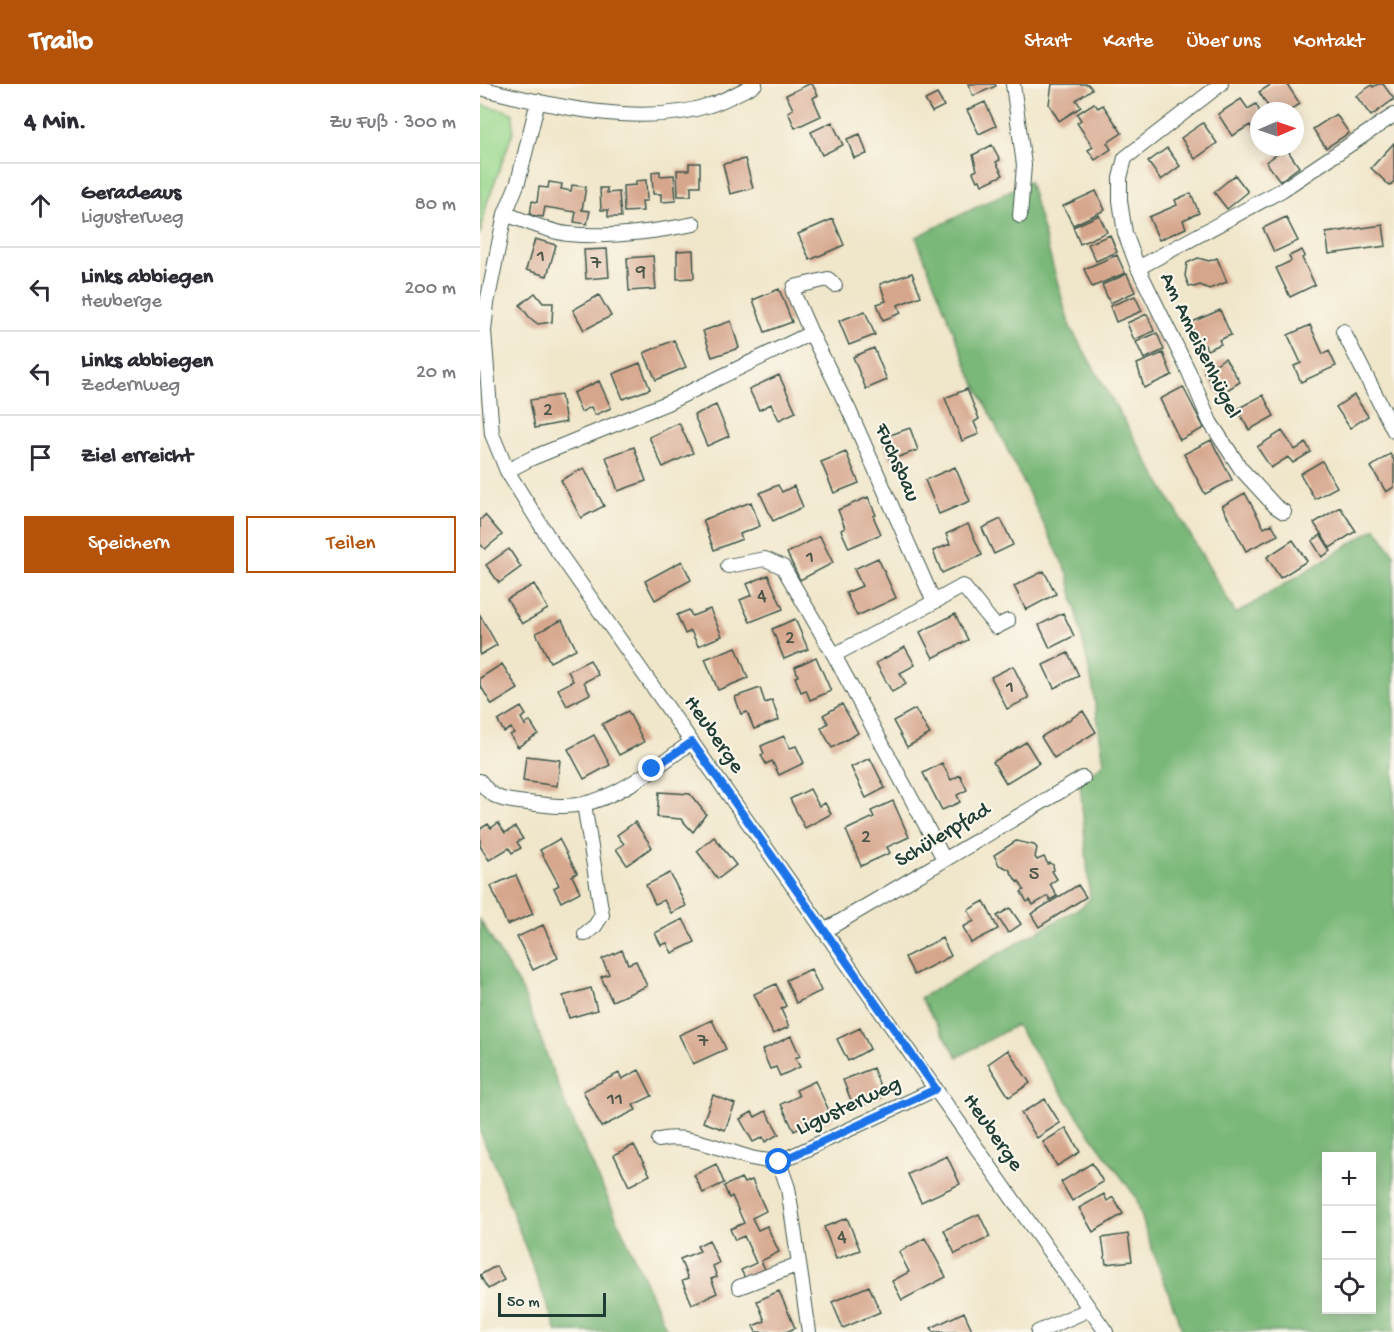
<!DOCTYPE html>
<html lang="de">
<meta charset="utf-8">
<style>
:root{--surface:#fff;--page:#f2f2f3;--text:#2b2b33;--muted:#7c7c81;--line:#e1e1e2;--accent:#b45309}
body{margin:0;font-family:"Gochi Hand",sans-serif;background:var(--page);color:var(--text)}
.controls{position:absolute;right:18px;bottom:18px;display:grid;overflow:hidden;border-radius:0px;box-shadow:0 3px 15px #0003}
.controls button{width:54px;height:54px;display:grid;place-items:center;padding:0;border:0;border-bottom:2px solid var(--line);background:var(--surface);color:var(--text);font:30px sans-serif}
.compass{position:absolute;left:770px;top:18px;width:54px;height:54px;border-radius:50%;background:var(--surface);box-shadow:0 3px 15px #0003;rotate:88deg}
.scale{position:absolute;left:18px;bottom:15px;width:108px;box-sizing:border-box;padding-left:6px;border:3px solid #1f3d34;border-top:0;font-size:16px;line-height:21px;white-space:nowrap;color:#1f3d34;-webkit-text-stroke:4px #fbf7ec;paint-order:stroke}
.stop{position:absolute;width:18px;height:18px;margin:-14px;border:4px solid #1a73e8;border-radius:50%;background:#fff}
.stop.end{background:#1a73e8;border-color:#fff;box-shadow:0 2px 6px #0008}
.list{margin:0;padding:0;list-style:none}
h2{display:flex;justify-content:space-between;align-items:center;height:78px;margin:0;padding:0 24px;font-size:26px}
h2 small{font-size:20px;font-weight:400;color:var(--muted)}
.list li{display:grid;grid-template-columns:39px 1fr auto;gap:18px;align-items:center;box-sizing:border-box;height:84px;padding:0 24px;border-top:2px solid var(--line)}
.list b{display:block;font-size:22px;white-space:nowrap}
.list p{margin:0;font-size:20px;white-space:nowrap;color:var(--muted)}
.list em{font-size:20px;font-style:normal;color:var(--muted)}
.actions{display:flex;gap:12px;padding:18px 24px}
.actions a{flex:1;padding:14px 0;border:2px solid var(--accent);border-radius:0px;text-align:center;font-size:21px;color:var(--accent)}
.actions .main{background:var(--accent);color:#fff}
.icon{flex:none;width:33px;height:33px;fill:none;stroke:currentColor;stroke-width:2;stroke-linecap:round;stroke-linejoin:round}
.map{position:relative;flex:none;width:914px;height:1248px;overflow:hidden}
header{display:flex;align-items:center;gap:36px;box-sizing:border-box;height:84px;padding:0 30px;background:var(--accent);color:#fff}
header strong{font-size:28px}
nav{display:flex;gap:33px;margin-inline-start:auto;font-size:21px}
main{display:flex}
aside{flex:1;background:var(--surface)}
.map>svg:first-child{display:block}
</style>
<header>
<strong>Trailo</strong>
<nav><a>Start</a><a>Karte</a><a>Über uns</a><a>Kontakt</a></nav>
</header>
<main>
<aside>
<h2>4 Min.<small>Zu Fuß · 300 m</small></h2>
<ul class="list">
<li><svg class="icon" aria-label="ahead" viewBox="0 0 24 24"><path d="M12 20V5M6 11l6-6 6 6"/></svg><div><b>Geradeaus</b><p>Ligusterweg</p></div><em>80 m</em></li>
<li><svg class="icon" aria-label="left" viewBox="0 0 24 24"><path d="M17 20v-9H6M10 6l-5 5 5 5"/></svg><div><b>Links abbiegen</b><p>Heuberge</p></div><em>200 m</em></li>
<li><svg class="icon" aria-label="left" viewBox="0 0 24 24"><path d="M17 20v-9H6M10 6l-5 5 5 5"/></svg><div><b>Links abbiegen</b><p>Zedernweg</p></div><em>20 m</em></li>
<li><svg class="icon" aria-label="arrive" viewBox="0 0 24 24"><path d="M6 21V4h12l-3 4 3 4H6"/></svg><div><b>Ziel erreicht</b></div></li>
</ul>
<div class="actions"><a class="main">Speichern</a><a>Teilen</a></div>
</aside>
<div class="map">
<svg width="914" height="1248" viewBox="0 0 914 1248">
<rect width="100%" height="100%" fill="#fbf7ec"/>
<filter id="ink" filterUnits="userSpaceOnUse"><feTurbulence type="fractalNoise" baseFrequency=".0167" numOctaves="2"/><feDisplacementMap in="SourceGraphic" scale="12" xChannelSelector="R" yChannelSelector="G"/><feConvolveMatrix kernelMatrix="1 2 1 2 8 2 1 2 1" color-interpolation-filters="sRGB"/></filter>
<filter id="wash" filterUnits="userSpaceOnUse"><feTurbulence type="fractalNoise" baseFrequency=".008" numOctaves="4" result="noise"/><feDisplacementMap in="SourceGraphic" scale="24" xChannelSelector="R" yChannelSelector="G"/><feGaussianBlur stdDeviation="1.35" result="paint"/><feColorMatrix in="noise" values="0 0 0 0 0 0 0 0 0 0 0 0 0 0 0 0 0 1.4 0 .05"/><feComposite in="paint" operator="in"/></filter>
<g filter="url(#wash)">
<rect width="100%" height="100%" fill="#f0e6ca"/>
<path fill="#99d88e" stroke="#5c8a61" stroke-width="1.5" d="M0,21L25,26L33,30V48L7,119L0,151Z"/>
<path fill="#7ab879" stroke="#4c7a56" stroke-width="1.5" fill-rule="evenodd" d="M549,97L590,243L756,530L896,444L914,470V1248H703L667,1151L656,1113L612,1053L536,941L478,973L440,914L603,822L610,814L600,698L624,679L612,599L588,490L490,289L436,153ZM846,1072H892V1226H846Z
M0,836L43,908L86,1022L188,1248H77L15,1081L0,1048Z"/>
<g id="blocks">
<path fill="#d6a68c" d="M329,0H332L338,11L333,14L341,32L315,44L308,28L313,25L306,11Z
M488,0H515L516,2L493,12Z
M572,0H608L612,5L596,16L601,23L579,37L569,20Z
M792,0H807L820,20L809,27H791L779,8Z
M898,0H903L914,15L891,32L876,12L892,1L893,3Z
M457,10L464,22L452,28L445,16Z
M761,15L768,25L776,20L779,26V44L774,47L770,41L752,52L738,30Z
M505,18L516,42L499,50L487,26Z
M614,19L618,24L623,21L642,49L627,59L631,65L615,76L608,66L613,63L597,39L601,36L597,30Z
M856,30L869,49L846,64L833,45Z
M352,38L363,61L342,71L331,48Z
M723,39L737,59L715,75L701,54Z
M380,50L387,70L374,74L367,55Z
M914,59V98L910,102L891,84Z
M512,61L520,76L516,78L523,91L502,101L500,96L497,97L493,88L497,86L493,71Z
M687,64L700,82L681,96L668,78Z
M806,64L819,83L800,97L786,78Z
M265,75L273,104L250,110L243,80Z
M209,79H220V102H211V112H198L197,86H209Z
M180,87V92L194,91L196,117L181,118V110H173L172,88Z
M755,91L768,108L747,125L734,108Z
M166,96L167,117H162L163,127L144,128L143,102L156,101V97Z
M69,98L82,100L81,105L91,107L92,101L106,103L102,126L110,127L107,140L94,138L96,128L65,123L63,133L50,131L52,117L57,118L59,103L68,104Z
M120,104H127V109L139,108L141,133H128V126H121Z
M616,107L625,126L593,141L583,122Z
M711,109L719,129L703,136L706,144L679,156L669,133L697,121L695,116Z
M619,131L627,148L600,160L593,143Z
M806,133L818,157L794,168L783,144Z
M353,135L364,161L330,176L318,150Z
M903,141L906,162L849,170L846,149Z
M630,151L637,168L616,177L608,160Z
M55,155L76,161L67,192L46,186Z
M127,165L129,193L106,195L104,166Z
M213,166L214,194L197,195V167Z
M822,166L825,172L822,174L835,201L810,213L796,184L811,177L809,172Z
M637,171L645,189L612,203L604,185Z
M173,172L176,205L149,207L147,174Z
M718,174L729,177L737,174L747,198L729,205L720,201L714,203L709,202L705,192L707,179Z
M432,189L441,212L418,221L421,229L403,236L397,220L406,217L400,200Z
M647,190L655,208L630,219L622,201Z
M299,205L312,238L285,248L273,216Z
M55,209L63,219H73L72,238L58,240L50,234L40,221Z
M119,211L131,232L104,246L93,226Z
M655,212L662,227L636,238L630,222Z
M740,226L751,251L739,256L741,260L727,266L725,261L721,263L710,239Z
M385,227L395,251L369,261L359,237Z
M667,230L674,247L654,256L647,239Z
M251,237L259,264L232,273L223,247Z
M830,241L843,270L849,267L856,282L821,298L814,282L821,279L808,251Z
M677,249L684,266L664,275L656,258Z
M194,256L206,283L176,296L164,269Z
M394,264L407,296L386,305L373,273Z
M683,269L692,291L664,304L657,280Z
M745,274L760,298L739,311L724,288Z
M160,279L170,305L143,315L133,290Z
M299,291L316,328L299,336L291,320L279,326L269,305Z
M119,297L131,324L115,331L111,323L101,328L93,309Z
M703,303L724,344L700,356L680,315Z
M487,305L499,335L494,338L499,350L482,357L465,314Z
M81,311L86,338L55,344L50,316Z
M783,311L794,332L769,346L757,325Z
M874,311L888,332L870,344L856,323Z
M236,321L249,352L227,362L214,331Z
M199,339L213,369L183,383L169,353Z
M430,344L438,366L410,376L402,354Z
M802,347L815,366L826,359L831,368L813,379L808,373L791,384L777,363Z
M731,356L752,396L725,410L704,370Z
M154,363L166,397L138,407L126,373Z
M366,368L379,399L354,409L341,378Z
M910,370L914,376V403L906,408L891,383Z
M842,377L857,403L835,415L820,390Z
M475,383L490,417L459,430L445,396Z
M104,384L124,422L101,434L81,396Z
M298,401L302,408L314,402L323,423L293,437L280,409Z
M765,409L784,444L792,440L798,451L766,467L742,422Z
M388,413L396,431L393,432L401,450L369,464L361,446L365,444L358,426Z
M271,418L280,442L260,450L262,455L234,466L223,436Z
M860,423L876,447L850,464L834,439Z
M5,431L22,451L5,465L0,460V436Z
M521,435L533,461L514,470L502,444Z
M488,440L502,471L462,489L453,467L470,460L466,450Z
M841,451L851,467L842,473L832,457Z
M340,452L353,479L320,496L307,469Z
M813,456L827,477L800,494L787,473Z
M29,465L41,483L19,499L6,481Z
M398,474L416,514L377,532L366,509L382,502L374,485Z
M202,477L211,496L175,516L165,497Z
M564,487L576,510L546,526L534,502Z
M288,491L303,525L270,538L260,516L272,511L267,500Z
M54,500L68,525L42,540L27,515Z
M230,525L242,552L218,562L211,547L205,550L197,531L209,526L212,532Z
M583,529L594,552L570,564L559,541Z
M475,530L488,556L453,574L440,548Z
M0,531L17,561L0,571Z
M315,535L328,565L304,575L292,545Z
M82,536L96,565L70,578L56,549Z
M256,563L268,594L238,606L225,575Z
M425,563L435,581L420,589L426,600L412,608L396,579Z
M588,569L599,592L574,604L563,581Z
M336,573L351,607L330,616L326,606L321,608L315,593L318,592L315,583Z
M110,576L118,591L104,598L110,610L87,622L78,605L93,597L88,587Z
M22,580L38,605L12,621L0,601V594Z
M533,582L549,614L527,625L511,593Z
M280,604L285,619L292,616L299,636L274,645L267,628L261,630L255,613Z
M362,620L378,649L352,664L341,644L348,639L343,631Z
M41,623L46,631L41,634L45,641L50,637L58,650L38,663L30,651L34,649L31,644L24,648L18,637Z
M435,625L450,650L427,663L413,637Z
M148,627L164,658L139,671L122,640Z
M603,627L616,648L574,674L561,653Z
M114,651L130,681L104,695L88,665Z
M304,652L310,664L316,662L324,679L299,691L292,677L286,680L281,671L284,670L281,662Z
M546,658L559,679L526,699L513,678Z
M46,672L80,676L77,702L43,697Z
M390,674L405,704L386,714L371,683Z
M462,679L471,696L480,691L487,706L477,711L480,718L462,726L443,689Z
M330,705L339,722L345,719L351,730L325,744L310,715Z
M179,708L210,710L226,730L213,748L201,735L177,733Z
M413,717L429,753L407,763L410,769L381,782L366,746L394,733L391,727Z
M155,738L172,763L147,781L136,765L144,760L137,751Z
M18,739L25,749L35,743L43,755L37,758L41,764L32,769L29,764L9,776L0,762V745L8,740L11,744Z
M234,753L256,781L238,795L217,767Z
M79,755L97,789L92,792L100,808L81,818L74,804L79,801L60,766Z
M536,757L554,761L557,764L555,773L557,776L564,773L568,780L570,779L573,781L574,786L572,787L577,795L570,800L577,812L570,816L568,812L553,821L550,816L547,818L541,808L544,806L539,797L537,798L529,785L519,781L514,771Z
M190,789L206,822L191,829L184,816L175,820L166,801Z
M36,791L53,830L27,841L11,802Z
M598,801L606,813L559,843L551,830Z
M504,817L518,845L491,859L483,843L494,837L488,826Z
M530,824L541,840L528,849L517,832Z
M203,835L215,858L192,869L187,859L181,861L175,849Z
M63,841L78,874L53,886L37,853Z
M462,854L471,872L434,891L425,873Z
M142,866L148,880L156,877L167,902L132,917L121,893L129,890L122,875Z
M331,885L341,907L316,919L306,896Z
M296,900L306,922L301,925L309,943L293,950L274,910Z
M111,904L117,926L89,934L83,912Z
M232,936L246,965L213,980L199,951Z
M380,944L390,965L368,977L357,955Z
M311,952L320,972L315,974L320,983L300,992L296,983L290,985L282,966Z
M528,966L550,999L529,1013L508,980Z
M393,984L404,1012L374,1024L363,996Z
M159,986L172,1012L153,1021L156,1026L121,1043L103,1007L139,989L142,995Z
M335,997L353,1035L335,1043L333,1038L314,1047L301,1020L319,1012L316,1006Z
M233,1011L255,1020L245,1046L223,1038Z
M565,1015L580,1039L557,1054L541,1029Z
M286,1027L299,1050L285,1058L283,1053L273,1058L260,1035L272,1028L275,1033Z
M586,1044L600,1068L577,1082L563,1058Z
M154,1061L170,1091L149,1102L134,1071Z
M467,1072L480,1100L441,1118L428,1090Z
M612,1079L623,1098L592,1117L581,1098Z
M236,1080L244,1099L223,1109L214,1091Z
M261,1094L264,1099L272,1096L286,1127L272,1134L278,1146L287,1142L299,1168L281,1177L285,1185L265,1194L261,1186L276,1179L264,1152L255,1156L250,1145L264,1139L252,1112L249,1114L244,1102Z
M624,1110L627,1117L633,1113L643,1130L613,1148L599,1124Z
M499,1130L510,1153L475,1170L464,1146Z
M367,1134L380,1166L356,1175L344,1143Z
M648,1150L652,1177L626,1180L622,1154Z
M445,1154L466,1193L422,1216L412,1197L429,1188L419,1168Z
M229,1156L239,1179L233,1182L237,1193L231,1195L237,1209L212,1220L202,1197L208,1195L200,1175L220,1167L217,1162Z
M16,1182L24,1196L8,1205L0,1191Z
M389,1202L400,1228L363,1244L352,1218Z
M299,1207L315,1244L306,1248H276L273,1242L285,1237L277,1217Z
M484,1228L493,1248H454L451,1244Z"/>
</g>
</g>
<g filter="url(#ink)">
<use href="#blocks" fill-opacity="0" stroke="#3e564a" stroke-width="1.5"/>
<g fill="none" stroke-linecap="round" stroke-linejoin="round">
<defs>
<path id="street" d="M533,0L544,81L540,132
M741,0L645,74L640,94V117L645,149L658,184L709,288L730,338L761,385L795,422L804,428
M0,4C67,21 162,44 230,21C246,16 260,8 275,0
M58,17L38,98L25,130L7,219L4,247L12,350L27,387L74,462L626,1248
M25,130C44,136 69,148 88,150C129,154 174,148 214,140
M658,184L802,106L914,31
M863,247L914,347
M331,249L313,208L314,203L348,195L355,201
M27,387L52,374L187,319L331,249L369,326L454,518L354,571L464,775
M248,482L285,475L303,483L354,571
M454,518L483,502L516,543L528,537
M0,697C12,716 27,717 48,719C66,721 85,724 103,720C140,713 181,679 212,658
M104,720L122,831L115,842L105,850
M344,847L603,694
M179,1056C209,1049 242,1066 271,1074C280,1076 290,1077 299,1078L456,1005
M299,1078L308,1104L329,1248
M259,1203L319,1180
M558,1248L610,1225"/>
</defs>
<use href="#street" stroke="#3e564a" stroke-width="16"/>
<use href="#street" stroke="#fff" stroke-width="14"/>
</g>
</g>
<g fill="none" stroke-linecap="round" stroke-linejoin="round" filter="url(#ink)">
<path stroke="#1a73e8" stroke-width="8" d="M172,685L212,658L456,1005L299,1078"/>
</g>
<g text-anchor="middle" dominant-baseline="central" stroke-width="4.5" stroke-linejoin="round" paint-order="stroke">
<g font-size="20" fill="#4d574a">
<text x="61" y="173">1</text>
<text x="116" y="180">7</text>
<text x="161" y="189">9</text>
<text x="68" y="327">2</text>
<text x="330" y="474">1</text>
<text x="282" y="513">4</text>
<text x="310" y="555">2</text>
<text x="530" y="604">1</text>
<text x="386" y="754">2</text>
<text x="554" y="791">5</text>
<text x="223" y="958">7</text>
<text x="135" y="1016">11</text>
<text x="362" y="1154">4</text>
</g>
<g font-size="22" fill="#1f3d34" stroke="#fbf7ec">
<text transform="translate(719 262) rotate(64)">Am Ameisenhügel</text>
<text transform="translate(416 379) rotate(66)">Fuchsbau</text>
<text transform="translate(233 651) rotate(55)">Heuberge</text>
<text transform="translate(463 752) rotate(-31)">Schülerpfad</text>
<text transform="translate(369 1023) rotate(-25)">Ligusterweg</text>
<text transform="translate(512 1049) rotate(55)">Heuberge</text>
</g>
</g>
</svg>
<div class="controls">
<button>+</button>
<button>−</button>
<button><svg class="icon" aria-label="locate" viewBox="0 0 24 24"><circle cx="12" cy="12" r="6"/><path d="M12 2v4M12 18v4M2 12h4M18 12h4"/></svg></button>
</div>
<svg class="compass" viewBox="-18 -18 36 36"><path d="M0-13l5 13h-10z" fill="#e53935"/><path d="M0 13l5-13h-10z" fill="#7c7c81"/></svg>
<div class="scale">50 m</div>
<div class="stop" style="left:299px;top:1078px"></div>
<div class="stop end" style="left:172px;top:685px"></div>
</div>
</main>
